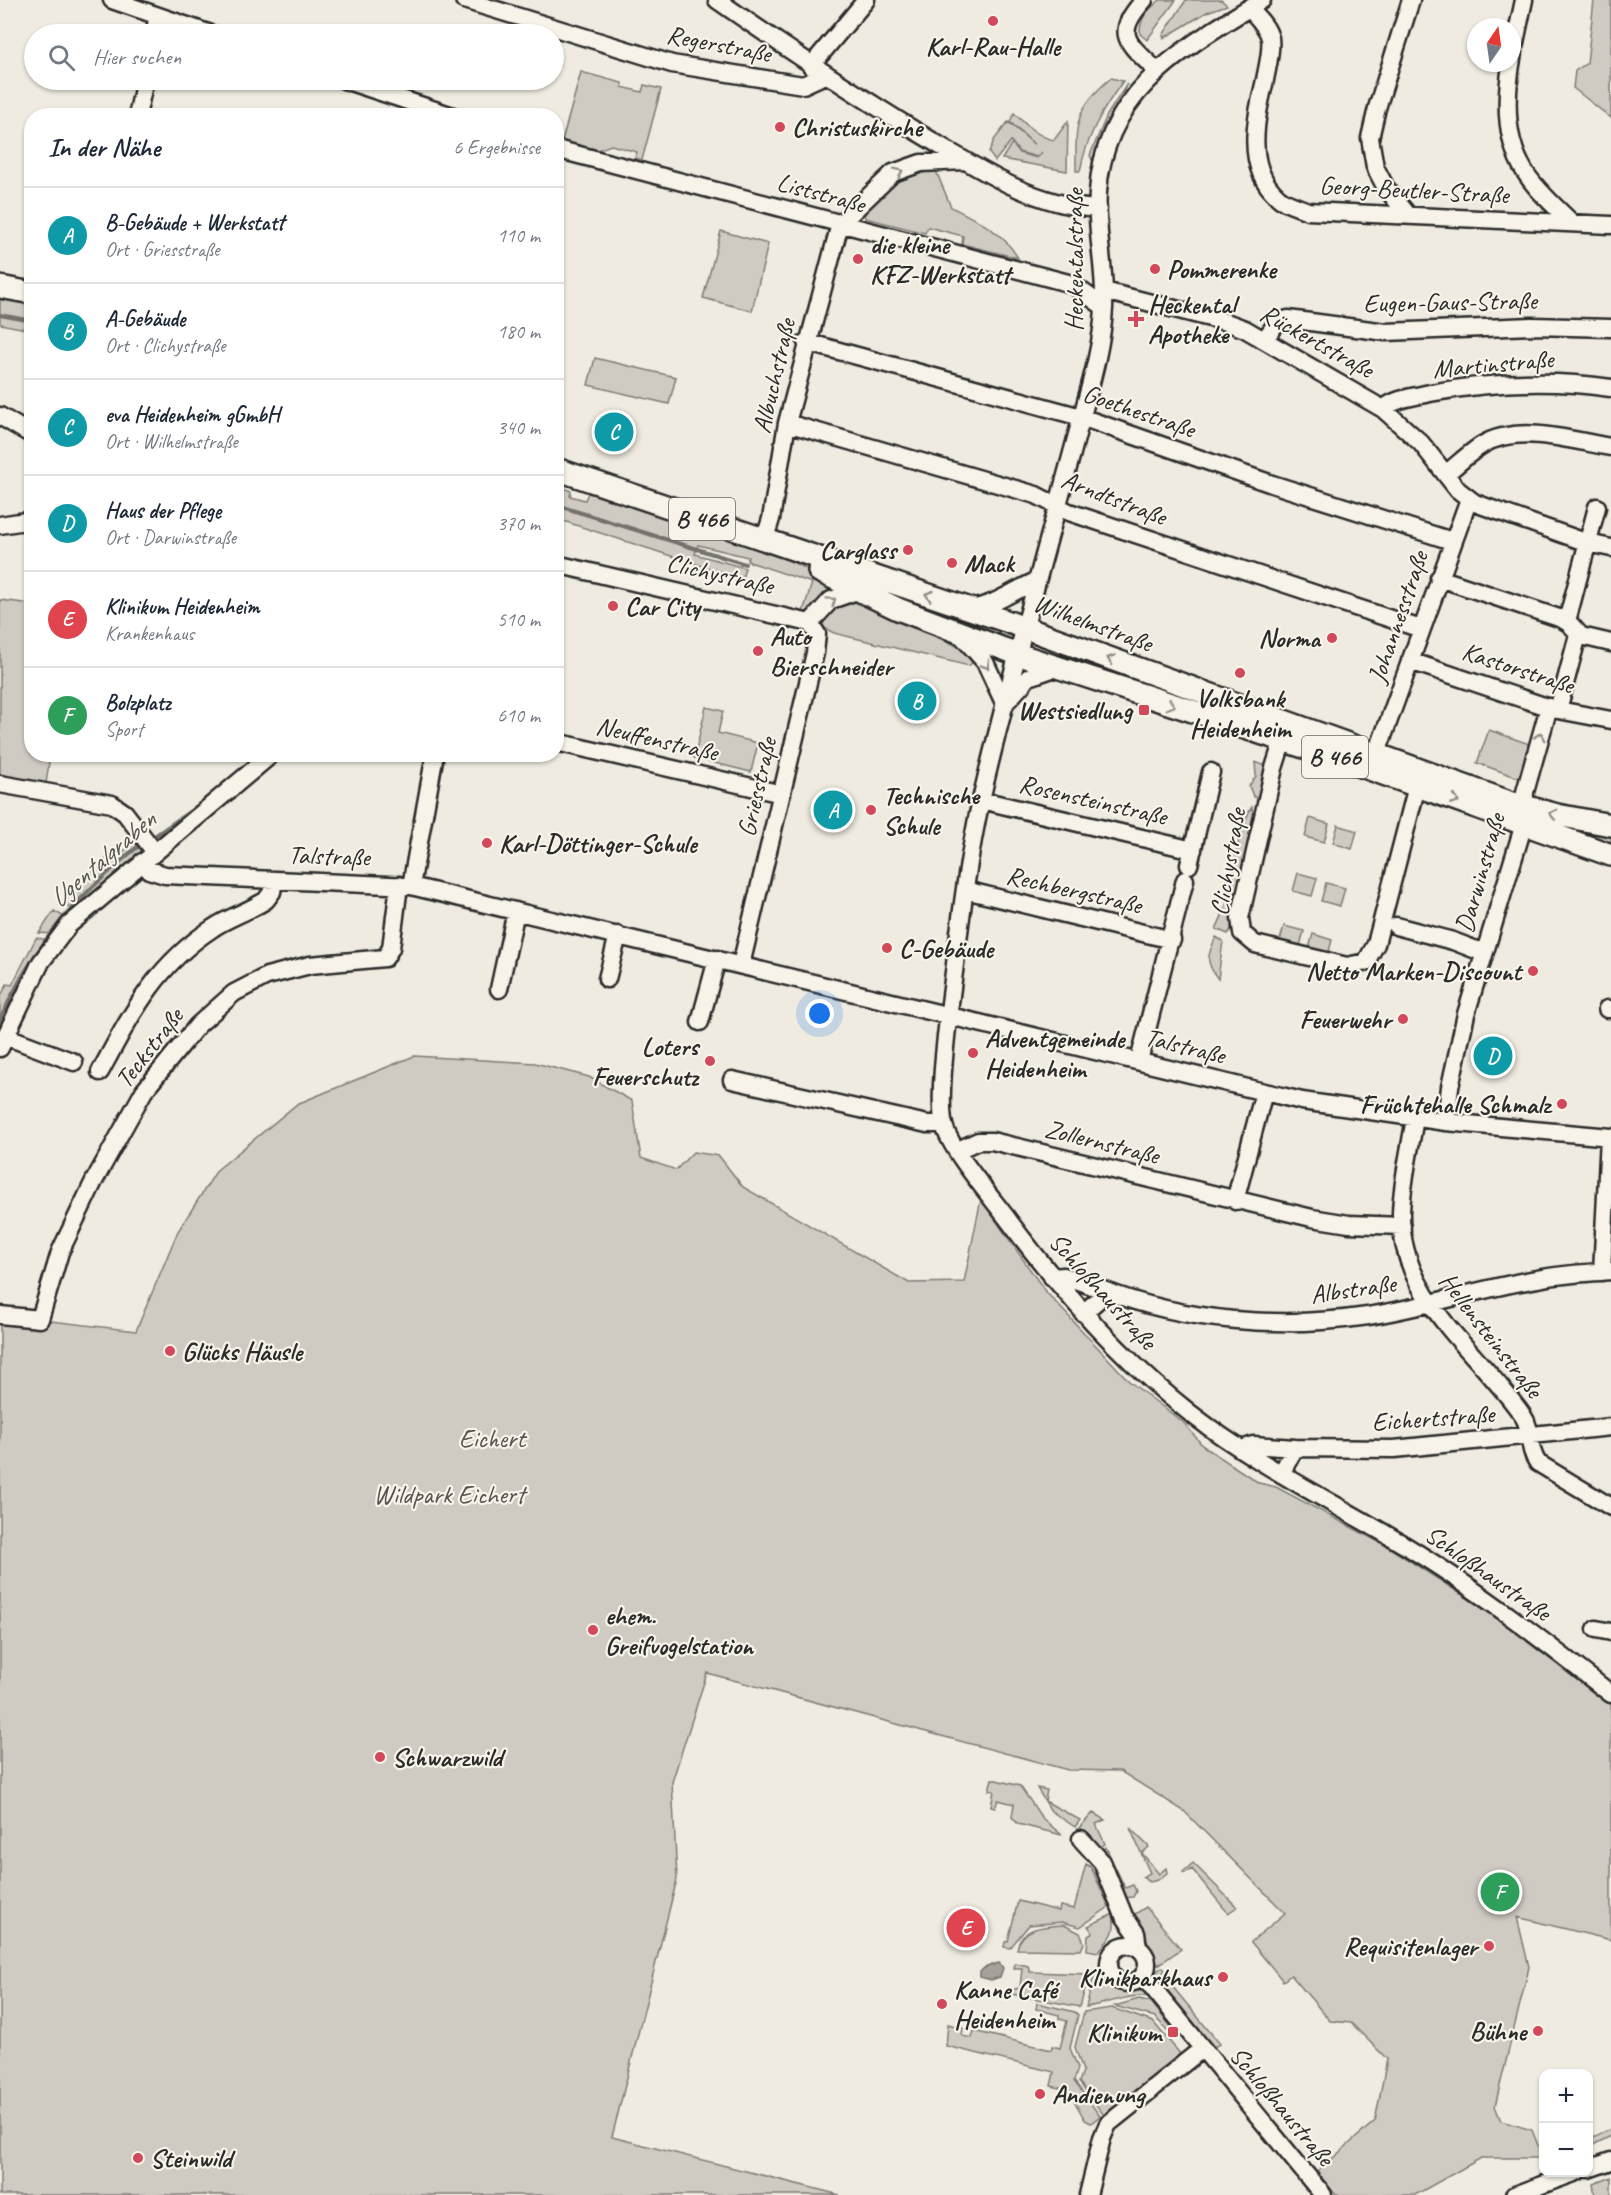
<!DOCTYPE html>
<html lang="de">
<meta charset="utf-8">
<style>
:root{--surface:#fff;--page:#f2f2f3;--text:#1f2937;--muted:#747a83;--line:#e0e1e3;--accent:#b45309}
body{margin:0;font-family:Caveat,sans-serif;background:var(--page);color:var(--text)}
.controls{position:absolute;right:18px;bottom:18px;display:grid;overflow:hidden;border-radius:12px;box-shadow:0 2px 4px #0004}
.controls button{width:54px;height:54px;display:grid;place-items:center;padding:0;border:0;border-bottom:2px solid var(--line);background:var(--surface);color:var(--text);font:30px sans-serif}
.compass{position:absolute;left:1467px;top:18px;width:54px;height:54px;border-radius:50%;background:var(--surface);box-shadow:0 2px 4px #0004;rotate:13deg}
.you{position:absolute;left:820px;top:1014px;width:21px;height:21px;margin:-15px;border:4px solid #fff;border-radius:50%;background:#1a73e8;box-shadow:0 0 0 9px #1a73e833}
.badge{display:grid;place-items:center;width:39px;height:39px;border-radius:50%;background:var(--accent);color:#fff;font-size:20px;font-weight:700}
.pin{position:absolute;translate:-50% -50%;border:3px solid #fff;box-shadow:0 2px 6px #0006}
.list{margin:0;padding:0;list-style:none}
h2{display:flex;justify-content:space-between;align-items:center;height:78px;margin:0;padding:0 24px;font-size:26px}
h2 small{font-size:20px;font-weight:400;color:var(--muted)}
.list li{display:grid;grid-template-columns:39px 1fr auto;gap:18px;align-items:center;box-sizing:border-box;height:96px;padding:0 24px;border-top:2px solid var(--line)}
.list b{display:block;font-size:22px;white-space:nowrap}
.list p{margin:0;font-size:20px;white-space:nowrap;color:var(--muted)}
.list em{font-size:20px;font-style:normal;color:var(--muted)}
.icon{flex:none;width:33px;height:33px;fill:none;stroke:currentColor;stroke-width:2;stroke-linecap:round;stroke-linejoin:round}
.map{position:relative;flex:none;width:1611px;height:2195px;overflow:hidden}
.search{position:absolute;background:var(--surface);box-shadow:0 2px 4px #0004;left:24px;top:24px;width:540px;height:66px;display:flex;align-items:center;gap:15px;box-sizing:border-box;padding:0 21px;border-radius:33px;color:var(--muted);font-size:22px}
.panel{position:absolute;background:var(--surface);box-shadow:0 2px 4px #0004;left:24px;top:108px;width:540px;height:654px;border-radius:24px}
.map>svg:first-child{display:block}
</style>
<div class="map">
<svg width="1611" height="2195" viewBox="0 0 1611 2195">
<rect width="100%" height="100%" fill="#efebe0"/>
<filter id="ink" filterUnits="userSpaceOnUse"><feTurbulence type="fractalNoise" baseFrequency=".0167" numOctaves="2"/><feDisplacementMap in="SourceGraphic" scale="12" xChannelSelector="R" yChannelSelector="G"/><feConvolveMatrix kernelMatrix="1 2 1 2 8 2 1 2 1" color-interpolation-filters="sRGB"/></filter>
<g filter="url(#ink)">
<path fill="#cfcbc2" stroke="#7d7b76" stroke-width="1.5" d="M1160,0H1176L1147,40L1140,34C1139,18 1148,10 1160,0Z
M1186,0H1221L1227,5L1207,12L1164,38L1163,35Z
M1594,0H1611V118L1573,88L1575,71L1587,63Z
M581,72L622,83V87L642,92L644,85L661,89L642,160L635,158L637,152L611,145L598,150L562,141Z
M1111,78L1123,81C1102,110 1087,136 1080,171H1076C1076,125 1073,110 1111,78Z
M1127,84L1092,160L1090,155L1107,115Z
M1014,113C1025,124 1038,137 1054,140L1068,121L1067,171L1002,159L1012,143L1019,153L1037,158L1042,152L1037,157L1019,152L1011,141L995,161L989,153L994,140L1008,122L1035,145L1010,122Z
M934,166L951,207C979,221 1002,231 1018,258L962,244L963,236L928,227L925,233L865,218L864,212L895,176Z
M721,231L768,244L752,311L703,298Z
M0,295L31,301V330L0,324Z
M595,358L676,377L669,404L588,385Z
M556,485L571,491L570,496L585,500L588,493L609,497C679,522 777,547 839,587L812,611L802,615L812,583L747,561L748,557L698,545L695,554L745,568L742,579L557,519Z
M849,598L953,644L976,658L969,666L834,633L822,627L820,623L825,612Z
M0,600L31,604L32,754L50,755L45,791L0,784Z
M706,707L723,711L718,733L758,743L751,772L694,758Z
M1489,730L1532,745L1522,779L1477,763Z
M1255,762L1266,766L1262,802L1253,796L1249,786L1256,776Z
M1252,807L1254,820L1245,875L1233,907L1231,929L1228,934L1216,929C1226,909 1236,880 1232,858L1239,848L1238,839C1245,828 1244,818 1252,807Z
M1310,818L1329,824L1324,842L1305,837Z
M1535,818L1611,831V848Z
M1338,825L1357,831L1352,849L1333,843Z
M139,839L142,849L139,857L79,910L60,905L117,848L122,852Z
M1298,873L1317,878L1312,896L1293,891Z
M1326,883L1345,888L1340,906L1321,901Z
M54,911L66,918L53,934L39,933Z
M1284,926L1304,931L1299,949L1279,944Z
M1313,934L1332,940L1327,958L1308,952Z
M1216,937L1223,941L1218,979C1205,962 1207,956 1216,937Z
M36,938L50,940L0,1034V998L7,984L12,985Z
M414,1056L535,1063L589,1077L632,1101L641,1158L676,1170L693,1152L719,1156L743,1187L909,1283L964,1282L981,1199L1045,1291L1130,1382L1184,1423L1203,1446L1259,1483L1276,1487L1390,1548L1509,1625L1611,1704V1940L1517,1917L1529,1967L1495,2106L1501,2121L1532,2130L1543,2158H1481L1415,2195H1336L1317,2172L1375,2121L1387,2059L1351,2023L1330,2021L1291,1975L1283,1981L1251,1942L1285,1913L1184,1811L1120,1771L1068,1770L707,1673L672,1782L677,1879L612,2137L840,2195H0V1315L136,1331L178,1231L217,1170L297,1104Z
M992,1779L1020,1786L1042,1818L1062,1835L1018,1824L1012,1817L1014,1804L998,1800L995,1808L991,1807L994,1791L989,1790Z
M1037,1788L1047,1790L1045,1801L1080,1820L1075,1827L1051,1811Z
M1093,1813L1105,1820L1096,1824L1105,1844L1099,1848L1078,1829Z
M1130,1828L1149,1847L1142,1853L1159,1874L1166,1868L1167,1873L1158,1880L1150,1882L1142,1877L1150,1873Z
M1106,1847L1125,1888L1133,1885L1136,1891L1133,1897L1123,1898L1101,1850Z
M1193,1863L1237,1907L1228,1913L1192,1869L1185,1873L1183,1872Z
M1086,1864L1091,1867L1109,1907L1080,1927L1062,1922L1029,1925L1010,1948L1004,1947L1005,1942L1008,1941L1018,1901L1059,1911L1060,1906L1074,1909Z
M1146,1907L1181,1949L1158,1965L1135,1914Z
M1113,1914C1117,1934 1110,1938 1098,1952L1087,1950L1088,1936L1093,1933L1088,1926Z
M1064,1925L1080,1933L1084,1943L1081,1950L1017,1949C1022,1926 1045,1926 1064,1925Z
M1015,1963L1028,1966L1030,1972L1089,1974L1080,2007L1011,1994L1010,1990L1020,1988L1022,1968H1014Z
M1162,1967L1165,1970L1162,1974L1220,2044L1211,2048L1167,1995L1156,1972Z
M1096,1968C1104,1972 1104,1981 1111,1986C1125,1996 1137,1983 1152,1998C1136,1991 1105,2005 1086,2007Z
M1139,1999L1151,2002L1171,2027L1167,2030L1155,2017L1115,2006Z
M1037,2003L1075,2012L1078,2015L1070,2048L1078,2068L1074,2081L1100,2116L1091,2123L1085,2120L1068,2090L1051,2086L1054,2072L946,2046L948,2024L963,2028L962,2036L972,2038L974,2031L1051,2050L1052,2046L1060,2048L1067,2021L1059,2019V2015L1036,2009Z
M1112,2008L1153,2022L1182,2056L1106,2118L1079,2082L1083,2071L1075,2047L1084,2012Z
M1611,2129V2136L1589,2147V2139Z
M1611,2177V2195H1595L1593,2184Z"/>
<path fill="#a4a29a" stroke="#74726e" stroke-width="1.5" d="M999,1963L1003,1968L1000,1977L991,1980L980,1977V1972L984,1968Z"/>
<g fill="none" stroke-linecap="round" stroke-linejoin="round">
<path stroke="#74726e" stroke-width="4" d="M0,315L32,321
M556,505L745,564
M149,840L202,803
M0,1020C28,958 60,915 111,870C121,861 131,851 143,843"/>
<defs>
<path id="minor" d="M112,0L211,34
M464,0L672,64L803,85L825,75
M717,0C783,46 850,91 919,133C976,167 1030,205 1098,209
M1144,0C1113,35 1127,42 1156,70
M1262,0C1186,47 1104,90 1098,192C1095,230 1106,269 1104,308C1102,352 1086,399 1075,442C1043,561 1009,679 981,800C967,862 960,925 952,988C948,1019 937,1097 944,1125C951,1151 992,1198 1009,1221C1062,1292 1120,1358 1190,1413C1257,1465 1333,1502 1406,1546C1477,1589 1545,1642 1611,1694
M1524,0C1513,54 1493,121 1525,172C1537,191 1556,207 1572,223
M1249,8C1257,17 1267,26 1270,38C1272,51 1267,68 1265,80C1256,118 1244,167 1278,197C1285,204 1299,207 1308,211L1611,225
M154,34L158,16
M811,66L866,0
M344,80L453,116
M137,116L145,80
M556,149L1072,284L1104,307
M1408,215L1386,188L1375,167L1370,138L1377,108L1411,0
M1104,291L1226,322L1245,329L1383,409L1421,443L1458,490L1475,503L1588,543L1611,548
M1264,340L1276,324L1288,319L1386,332L1532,326L1611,328
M806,342L1081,417L1272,484L1452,541
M1383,409C1396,398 1414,397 1430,393C1490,382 1551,379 1611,388
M0,416L32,435
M787,423L1036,495L1069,512L1421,629
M1446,474C1458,464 1469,453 1482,445C1519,423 1573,441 1611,447
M0,525L32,520
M764,541L771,519L787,423L840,224L893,173L921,163L965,161
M556,564L810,623
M1439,578L1562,619L1570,624L1581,636L1611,643
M970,609C996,605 1013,591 1036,581
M1567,621L1597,507
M810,623L831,600L860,590
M961,635L985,662L1005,705
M1410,661L1553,709L1611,720
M1009,699L1029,677L1055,668
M1558,710L1578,635
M1283,740L1274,768L1240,918L1242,933L1255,944L1347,966L1366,962L1376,944L1417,786
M556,742L782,794
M1377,753L1469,499
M0,784L112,804L125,813L154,851
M981,800L1193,850
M142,862L149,870L165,875L411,886L1302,1101L1446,1122L1611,1137
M1189,865L1211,772
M411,886L435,754
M965,890L1172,940
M1396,926L1453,941L1484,953
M741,965L815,653L817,634L810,623
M607,979L618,935
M499,989L516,911
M1607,1009H1611
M700,1022L717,959
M5,1036L74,1062
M0,1048L41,962L69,925L272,754
M1139,1061L1185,880
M100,1072C132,1013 155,966 213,928C229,917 250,911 266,900L272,892L274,880
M732,1080L927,1124H944
M1415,1118C1410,1149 1402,1181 1401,1213C1400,1301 1478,1350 1523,1416C1533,1430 1527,1449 1538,1463L1611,1507
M1446,1122L1450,1087L1466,1014L1524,824L1525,792L1549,707
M958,1150L978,1141H992L1312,1218L1349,1224L1402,1226
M1235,1201L1264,1092
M1602,1272L1609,1137
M1052,1277L1064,1276L1103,1290
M1083,1313L1097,1301L1103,1290C1186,1322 1280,1329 1368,1316C1427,1307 1484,1287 1543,1278C1565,1274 1588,1273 1611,1271
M0,1315L40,1319L60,1252L94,1181L144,1091L198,1025L234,993L267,976L310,965L385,958L391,948L399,885
M1242,1449L1253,1445L1295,1448
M1281,1474L1295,1448L1394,1449L1611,1427
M1596,1629L1611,1632
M1081,1839L1102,1862L1124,1916L1136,1933L1138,1948
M1109 1964a19 19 0 1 1 38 0a19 19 0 1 1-38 0Z
M1143,1976L1323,2195
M1588,2169L1611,2161
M1088,2195L1102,2138L1108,2124L1202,2049
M1514,2195L1577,2172"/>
<path id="major" d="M0,287L32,293
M556,469L1003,620L1509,802L1557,815L1611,825
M819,571L898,609L1017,654L1350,762L1611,855"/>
</defs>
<use href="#minor" stroke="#2b2b2b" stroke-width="21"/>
<use href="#major" stroke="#2b2b2b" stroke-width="26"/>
<use href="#minor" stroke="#f7f3e8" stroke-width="16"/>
<use href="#major" stroke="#f7f3e8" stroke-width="21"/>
</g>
<defs><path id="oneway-chevron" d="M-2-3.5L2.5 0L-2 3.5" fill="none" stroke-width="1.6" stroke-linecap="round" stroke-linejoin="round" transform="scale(1.5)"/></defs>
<g stroke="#918f8a">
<use href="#oneway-chevron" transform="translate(899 172) rotate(-26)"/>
<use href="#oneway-chevron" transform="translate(929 595) rotate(-162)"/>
<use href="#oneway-chevron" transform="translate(832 601) rotate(-35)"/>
<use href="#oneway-chevron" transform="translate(1111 659) rotate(-161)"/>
<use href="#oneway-chevron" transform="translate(986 665) rotate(59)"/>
<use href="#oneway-chevron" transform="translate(1171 705) rotate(17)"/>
<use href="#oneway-chevron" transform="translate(1540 736) rotate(-74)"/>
<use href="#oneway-chevron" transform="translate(1455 800) rotate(20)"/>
<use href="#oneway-chevron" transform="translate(1553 814) rotate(-168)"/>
</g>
</g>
<g fill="#d1495b" stroke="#f7f3e8" stroke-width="2">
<circle cx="993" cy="21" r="6"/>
<circle cx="780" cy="127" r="6"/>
<circle cx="858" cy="259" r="6"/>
<circle cx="1155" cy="269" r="6"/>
<path d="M1133 310h6v6h6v6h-6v6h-6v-6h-6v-6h6z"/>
<circle cx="908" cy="550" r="6"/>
<circle cx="952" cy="563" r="6"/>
<circle cx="613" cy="606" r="6"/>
<circle cx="1332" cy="638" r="6"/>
<circle cx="758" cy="651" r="6"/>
<circle cx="1240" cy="673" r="6"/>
<rect x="1138" y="704" width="12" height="12" rx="3"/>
<circle cx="871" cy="810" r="6"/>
<circle cx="487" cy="843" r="6"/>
<circle cx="887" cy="948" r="6"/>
<circle cx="1533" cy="971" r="6"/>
<circle cx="1403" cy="1019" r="6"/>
<circle cx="973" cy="1053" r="6"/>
<circle cx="710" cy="1061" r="6"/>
<circle cx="1562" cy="1104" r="6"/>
<circle cx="170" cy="1351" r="6"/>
<circle cx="593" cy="1630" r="6"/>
<circle cx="380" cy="1757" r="6"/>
<circle cx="1489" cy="1946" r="6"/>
<circle cx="1223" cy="1977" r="6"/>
<circle cx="942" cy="2004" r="6"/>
<circle cx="1538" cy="2031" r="6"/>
<rect x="1167" y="2026" width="12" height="12" rx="3"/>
<circle cx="1040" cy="2094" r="6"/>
<circle cx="138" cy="2158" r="6"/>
</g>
<g text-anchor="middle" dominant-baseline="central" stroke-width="4.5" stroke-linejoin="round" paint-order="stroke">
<g fill="#f7f3e8" stroke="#686764" stroke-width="1.5">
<rect x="669" y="498" width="66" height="42" rx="4.5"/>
<rect x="1302" y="736" width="66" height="42" rx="4.5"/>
</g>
<g font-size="24" font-weight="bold" fill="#2b2b2b">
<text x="702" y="519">B 466</text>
<text x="1335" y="757">B 466</text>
</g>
<g font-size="26" fill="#2b2b2b" stroke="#f7f3e8">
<text transform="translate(719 44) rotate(11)">Regerstraße</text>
<text transform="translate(1414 190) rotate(3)">Georg-Beutler-Straße</text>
<text transform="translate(821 193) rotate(15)">Liststraße</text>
<text transform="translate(1074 260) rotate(-90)">Heckentalstraße</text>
<text transform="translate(1450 302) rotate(-1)">Eugen-Gaus-Straße</text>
<text transform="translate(1317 341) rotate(29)">Rückertstraße</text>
<text transform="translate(1493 364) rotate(-5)">Martinstraße</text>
<text transform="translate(774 376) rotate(-77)">Albuchstraße</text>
<text transform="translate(1139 411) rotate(19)">Goethestraße</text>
<text transform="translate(1114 498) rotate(21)">Arndtstraße</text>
<text transform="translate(720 574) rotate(13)">Clichystraße</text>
<text transform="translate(1398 617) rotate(-71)">Johannesstraße</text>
<text transform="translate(1093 623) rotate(20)">Wilhelmstraße</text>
<text transform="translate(1518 668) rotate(18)">Kastorstraße</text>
<text transform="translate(657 739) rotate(13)">Neuffenstraße</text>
<text transform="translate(757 787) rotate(-77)">Griesstraße</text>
<text transform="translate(1093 800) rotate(13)">Rosensteinstraße</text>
<text transform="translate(329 856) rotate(2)">Talstraße</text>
<text transform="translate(1228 862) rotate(-80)">Clichystraße</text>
<text transform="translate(1480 873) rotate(-74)">Darwinstraße</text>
<text transform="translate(1074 890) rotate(13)">Rechbergstraße</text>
<text transform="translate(1185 1046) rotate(14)">Talstraße</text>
<text transform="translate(149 1048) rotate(-52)">Teckstraße</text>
<text transform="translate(1102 1142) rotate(14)">Zollernstraße</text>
<text transform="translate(1353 1289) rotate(-8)">Albstraße</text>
<text transform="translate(1103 1291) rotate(48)">Schloßhaustraße</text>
<text transform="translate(1491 1335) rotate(52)">Hellensteinstraße</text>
<text transform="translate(1433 1418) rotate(-4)">Eichertstraße</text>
<text transform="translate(1488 1573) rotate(35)">Schloßhaustraße</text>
<text transform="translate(1282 2106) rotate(50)">Schloßhaustraße</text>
</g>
<g font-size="26" font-weight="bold" fill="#2b2b2b" stroke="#f7f3e8" text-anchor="start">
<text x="993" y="46" text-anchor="middle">Karl-Rau-Halle</text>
<text x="792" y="127">Christuskirche</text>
<text x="870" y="244">die kleine<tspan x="870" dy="30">KFZ-Werkstatt</tspan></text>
<text x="1167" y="269">Pommerenke</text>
<text x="1148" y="304">Heckental<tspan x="1148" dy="30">Apotheke</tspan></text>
<text x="896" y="550" text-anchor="end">Carglass</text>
<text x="964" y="563">Mack</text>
<text x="625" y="606">Car City</text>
<text x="770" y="636">Auto<tspan x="770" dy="30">Bierschneider</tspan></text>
<text x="1320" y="638" text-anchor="end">Norma</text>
<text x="1240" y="698" text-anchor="middle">Volksbank<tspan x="1240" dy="30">Heidenheim</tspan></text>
<text x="1132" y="710" text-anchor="end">Westsiedlung</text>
<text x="883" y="795">Technische<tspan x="883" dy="30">Schule</tspan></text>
<text x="499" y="843">Karl-Döttinger-Schule</text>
<text x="899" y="948">C-Gebäude</text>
<text x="1521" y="971" text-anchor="end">Netto Marken-Discount</text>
<text x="1391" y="1019" text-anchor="end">Feuerwehr</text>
<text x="985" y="1038">Adventgemeinde<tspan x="985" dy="30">Heidenheim</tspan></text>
<text x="698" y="1046" text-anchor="end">Loters<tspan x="698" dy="30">Feuerschutz</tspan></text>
<text x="1550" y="1104" text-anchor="end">Früchtehalle Schmalz</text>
<text x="182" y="1351">Glücks Häusle</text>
<text x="605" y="1615">ehem.<tspan x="605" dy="30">Greifvogelstation</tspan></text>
<text x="392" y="1757">Schwarzwild</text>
<text x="1477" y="1946" text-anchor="end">Requisitenlager</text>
<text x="1211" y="1977" text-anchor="end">Klinikparkhaus</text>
<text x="954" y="1989">Kanne Café<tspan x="954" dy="30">Heidenheim</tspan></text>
<text x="1526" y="2031" text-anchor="end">Bühne</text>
<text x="1161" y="2032" text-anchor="end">Klinikum</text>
<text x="1052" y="2094">Andienung</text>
<text x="150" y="2158">Steinwild</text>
</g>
<g font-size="26" fill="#545351" stroke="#f7f3e8">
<text x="492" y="1438">Eichert</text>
<text x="449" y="1494">Wildpark Eichert</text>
</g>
<g font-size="27" font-style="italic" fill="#555552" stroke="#f7f3e8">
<text transform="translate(102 859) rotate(-41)">Ugentalgraben</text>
</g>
</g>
</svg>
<div class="controls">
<button>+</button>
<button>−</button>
</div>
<svg class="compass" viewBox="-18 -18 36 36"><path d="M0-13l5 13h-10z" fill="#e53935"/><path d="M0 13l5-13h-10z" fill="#747a83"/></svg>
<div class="you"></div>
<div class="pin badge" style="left:833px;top:810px;background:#0f9aa8">A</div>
<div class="pin badge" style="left:917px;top:701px;background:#0f9aa8">B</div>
<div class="pin badge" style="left:614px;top:432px;background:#0f9aa8">C</div>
<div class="pin badge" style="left:1493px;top:1056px;background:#0f9aa8">D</div>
<div class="pin badge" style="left:966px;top:1928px;background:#e0444e">E</div>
<div class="pin badge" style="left:1500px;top:1892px;background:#2e9e5b">F</div>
<div class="search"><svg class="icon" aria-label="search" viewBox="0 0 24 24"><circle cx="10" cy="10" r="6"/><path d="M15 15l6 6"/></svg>Hier suchen</div>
<section class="panel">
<h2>In der Nähe<small>6 Ergebnisse</small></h2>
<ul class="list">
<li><span class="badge" style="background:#0f9aa8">A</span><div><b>B-Gebäude + Werkstatt</b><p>Ort · Griesstraße</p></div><em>110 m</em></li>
<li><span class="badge" style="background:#0f9aa8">B</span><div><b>A-Gebäude</b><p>Ort · Clichystraße</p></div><em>180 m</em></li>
<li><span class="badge" style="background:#0f9aa8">C</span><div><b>eva Heidenheim gGmbH</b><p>Ort · Wilhelmstraße</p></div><em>340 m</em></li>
<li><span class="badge" style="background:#0f9aa8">D</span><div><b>Haus der Pflege</b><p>Ort · Darwinstraße</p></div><em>370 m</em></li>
<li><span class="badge" style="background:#e0444e">E</span><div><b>Klinikum Heidenheim</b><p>Krankenhaus</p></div><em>510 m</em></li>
<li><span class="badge" style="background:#2e9e5b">F</span><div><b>Bolzplatz</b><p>Sport</p></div><em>610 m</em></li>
</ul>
</section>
</div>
